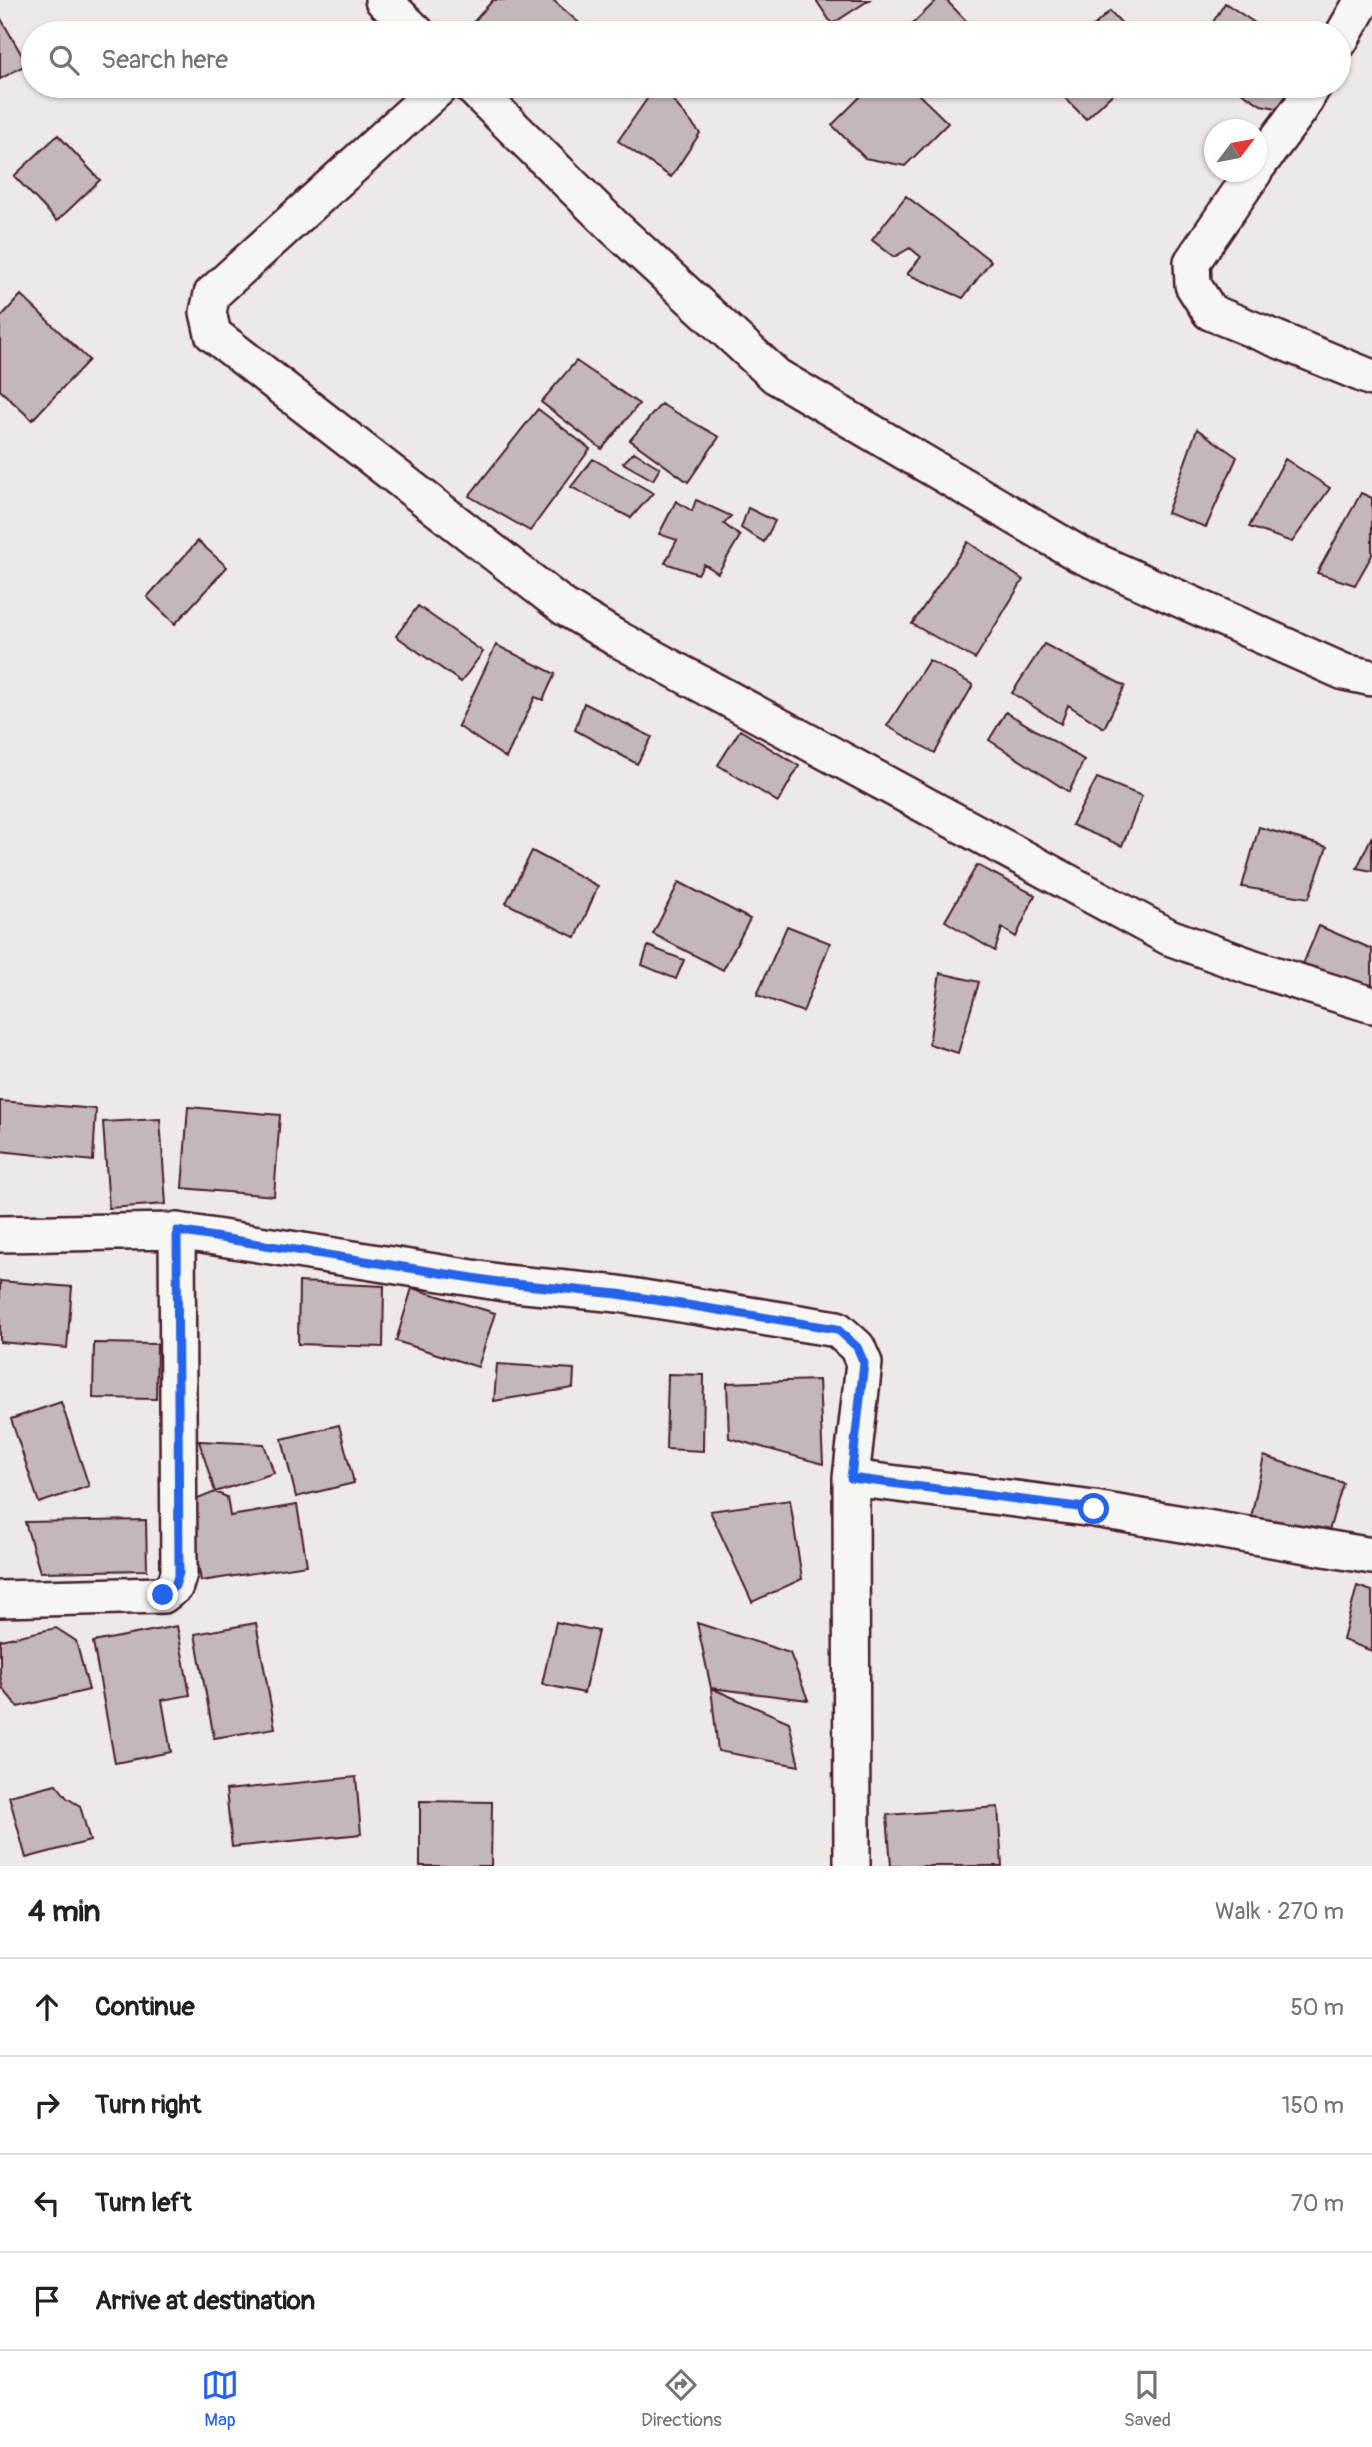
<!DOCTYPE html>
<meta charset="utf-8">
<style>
:root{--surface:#fff;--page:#f6f6f6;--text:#202124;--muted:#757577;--line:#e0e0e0;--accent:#2563eb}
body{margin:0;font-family:Pangolin,sans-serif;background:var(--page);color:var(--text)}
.compass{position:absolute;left:1204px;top:119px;width:63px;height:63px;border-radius:50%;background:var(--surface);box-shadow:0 2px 5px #0004;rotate:58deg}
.stop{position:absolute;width:21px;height:21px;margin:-16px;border:5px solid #2563eb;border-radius:50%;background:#fff}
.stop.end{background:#2563eb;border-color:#fff;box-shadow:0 2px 7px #0008}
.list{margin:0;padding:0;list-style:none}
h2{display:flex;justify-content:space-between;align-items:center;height:91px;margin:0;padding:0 28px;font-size:30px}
h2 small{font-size:23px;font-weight:400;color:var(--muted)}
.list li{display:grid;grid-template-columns:46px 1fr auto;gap:21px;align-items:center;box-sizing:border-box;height:98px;padding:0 28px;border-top:2px solid var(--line)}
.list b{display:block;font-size:26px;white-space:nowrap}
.list em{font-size:23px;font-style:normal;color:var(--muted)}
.icon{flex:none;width:38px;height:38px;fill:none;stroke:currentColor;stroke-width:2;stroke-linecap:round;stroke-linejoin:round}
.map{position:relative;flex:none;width:1372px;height:1866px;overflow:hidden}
.search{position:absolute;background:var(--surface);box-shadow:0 2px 5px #0004;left:21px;right:21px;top:21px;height:77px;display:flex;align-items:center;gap:18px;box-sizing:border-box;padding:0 24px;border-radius:38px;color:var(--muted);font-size:26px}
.sheet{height:483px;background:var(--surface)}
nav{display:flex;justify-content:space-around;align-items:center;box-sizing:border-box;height:98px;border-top:2px solid var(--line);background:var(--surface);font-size:19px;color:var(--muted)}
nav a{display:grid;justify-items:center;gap:4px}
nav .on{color:var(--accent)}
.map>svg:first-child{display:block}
</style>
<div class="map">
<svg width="1372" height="1866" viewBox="0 0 1372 1866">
<rect width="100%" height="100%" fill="#ece9e6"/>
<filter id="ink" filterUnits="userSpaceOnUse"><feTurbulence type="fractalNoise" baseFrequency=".0143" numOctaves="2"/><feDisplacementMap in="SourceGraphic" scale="14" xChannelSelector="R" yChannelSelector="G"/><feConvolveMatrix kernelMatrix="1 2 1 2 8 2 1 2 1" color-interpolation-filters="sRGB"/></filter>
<g filter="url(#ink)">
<path fill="#c4b7b7" stroke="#4a1f2b" stroke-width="2" d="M493,0H553L586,29L582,33H480L471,25Z
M816,0H869L832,24Z
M937,0H946L978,33H908L906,30Z
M1225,3L1270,33H1206Z
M1110,11L1131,33H1086Z
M0,17L27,64L0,79Z
M656,86H661L700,133L671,177L618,141Z
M871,86H910L948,123L905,166L865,158L832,125Z
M1053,86H1121L1086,119Z
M1232,86H1301L1286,110L1261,105Z
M58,135L100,180L57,221L14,176Z
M906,196L991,261L963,298L907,274L921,257L910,248L894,257L872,240Z
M21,295L89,360L32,420L0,390V318Z
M576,361L639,404L602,449L541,402Z
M661,404L719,437L688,482L630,440Z
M538,409L590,449L530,531L469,496Z
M1197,429L1237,457L1206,527L1167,513Z
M634,452L660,468L653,480L623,463Z
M593,459L653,493L631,518L571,487Z
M1285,459L1330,488L1292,542L1249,527Z
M1361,493L1372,498V555L1355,585L1317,573Z
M696,500L731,516L724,524L740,536L718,573L704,564L698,574L665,563L677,540L659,534L676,501L692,511Z
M748,508L775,521L764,542L741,528Z
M198,541L227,567L175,624L147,597Z
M968,542L1023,580L975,659L912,624Z
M418,606L483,652L461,682L396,636Z
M1044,644L1125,686L1104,728L1068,705L1061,724L1012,693Z
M496,645L555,674L543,700L535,697L506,758L458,726Z
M929,660L973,685L935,753L887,726Z
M584,703L652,737L637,764L575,730Z
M1006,712L1084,760L1069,792L989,740Z
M740,730L799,766L778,802L718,765Z
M1097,778L1142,796L1122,846L1072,825Z
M1259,827L1327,847L1309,898L1242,887Z
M1372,836V871L1357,868Z
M532,851L598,886L576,938L506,903Z
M977,865L1035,895L1016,937L1002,928L995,951L945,921Z
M679,882L750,919L723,970L653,934Z
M787,926L830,943L803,1012L757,995Z
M1319,926L1372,949V988L1303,964Z
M648,946L684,960L676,979L642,965Z
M940,973L979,982L958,1053L929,1044Z
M0,1101L96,1109L93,1161L0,1151Z
M188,1107L280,1115L274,1196L182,1188Z
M160,1119L166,1204L109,1208L103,1122Z
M0,1281L72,1287L67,1348L0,1342Z
M299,1282L384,1286L383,1347L298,1344Z
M412,1288L495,1313L478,1367L396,1341Z
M94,1343L157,1344L156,1399L93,1398Z
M497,1364L574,1369L573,1388L494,1401Z
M668,1374L704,1375L703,1451L666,1449Z
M819,1380L823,1464L729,1438L727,1383Z
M61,1402L89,1486L39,1503L11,1419Z
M339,1425L354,1483L296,1497L282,1439Z
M199,1441L264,1444L274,1473L215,1492Z
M1264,1456L1343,1483L1328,1534L1251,1518Z
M215,1492L227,1497L230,1516L297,1505L307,1565L201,1581L188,1503Z
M790,1500L802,1579L752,1602L710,1511Z
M146,1520L147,1570L40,1572L25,1522Z
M1357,1586L1372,1591V1651L1343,1640Z
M556,1622L598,1631L584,1693L542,1684Z
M256,1623L275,1728L214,1738L195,1634Z
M697,1623L790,1653L808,1700L711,1688Z
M177,1626L190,1695L162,1700L171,1752L115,1763L93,1642Z
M56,1628L76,1641L89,1690L18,1707L3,1689L0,1675V1640Z
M711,1688L789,1722L799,1766L718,1751Z
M356,1777L361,1834L232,1847L226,1790Z
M56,1784L67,1798L80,1806L90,1841L26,1858L9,1796Z
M420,1801L492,1802L491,1866H420Z
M998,1807L1002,1866H891L887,1815Z"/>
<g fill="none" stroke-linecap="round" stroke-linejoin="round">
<defs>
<path id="minor" d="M383,0L417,33
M1339,42L1363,0
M441,86L212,294L208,312L213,334L564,607L616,638L1169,937L1254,968L1372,1005
M471,86L613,226L776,376L1079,554L1344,672L1372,678
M1256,168L1300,109L1313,86
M1254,172L1192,262L1193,285L1210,312L1372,378
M0,1234L177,1231L504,1283L618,1294L837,1329L857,1347L864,1363L851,1478L1094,1509L1372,1556
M851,1478L852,1866
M0,1599L163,1595L175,1586L179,1573L177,1231"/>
</defs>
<use href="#minor" stroke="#4a1f2b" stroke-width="40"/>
<use href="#minor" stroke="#f6f6f2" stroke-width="35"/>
</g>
</g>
<g fill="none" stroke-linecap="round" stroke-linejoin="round" filter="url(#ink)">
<path stroke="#2563eb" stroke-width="9" d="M163,1595L175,1586L179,1573L177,1231L504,1283L618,1294L837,1329L857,1347L864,1363L851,1478L1094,1509"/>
</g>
</svg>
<svg class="compass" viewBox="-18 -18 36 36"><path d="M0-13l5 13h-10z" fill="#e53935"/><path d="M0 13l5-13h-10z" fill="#757577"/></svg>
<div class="stop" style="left:1094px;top:1509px"></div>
<div class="stop end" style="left:163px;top:1595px"></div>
<div class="search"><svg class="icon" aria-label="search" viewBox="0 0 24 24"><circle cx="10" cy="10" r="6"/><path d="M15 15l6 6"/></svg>Search here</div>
</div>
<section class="sheet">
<h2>4 min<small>Walk · 270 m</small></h2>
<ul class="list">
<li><svg class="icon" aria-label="ahead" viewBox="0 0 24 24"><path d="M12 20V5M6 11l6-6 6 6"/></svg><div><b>Continue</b></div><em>50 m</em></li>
<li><svg class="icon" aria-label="right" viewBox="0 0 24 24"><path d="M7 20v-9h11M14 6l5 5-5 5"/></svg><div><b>Turn right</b></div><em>150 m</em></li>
<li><svg class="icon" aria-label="left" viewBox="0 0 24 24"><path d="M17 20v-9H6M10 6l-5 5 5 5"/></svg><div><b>Turn left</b></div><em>70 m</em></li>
<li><svg class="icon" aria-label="arrive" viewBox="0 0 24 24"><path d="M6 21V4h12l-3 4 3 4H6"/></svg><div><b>Arrive at destination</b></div></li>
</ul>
</section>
<nav>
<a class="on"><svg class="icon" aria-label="map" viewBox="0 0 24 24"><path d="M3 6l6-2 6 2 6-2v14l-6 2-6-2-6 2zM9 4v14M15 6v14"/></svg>Map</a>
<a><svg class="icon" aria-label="directions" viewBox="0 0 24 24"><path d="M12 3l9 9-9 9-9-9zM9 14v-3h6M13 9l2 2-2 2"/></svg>Directions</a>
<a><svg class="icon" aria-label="saved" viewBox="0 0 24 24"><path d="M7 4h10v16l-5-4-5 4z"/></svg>Saved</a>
</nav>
